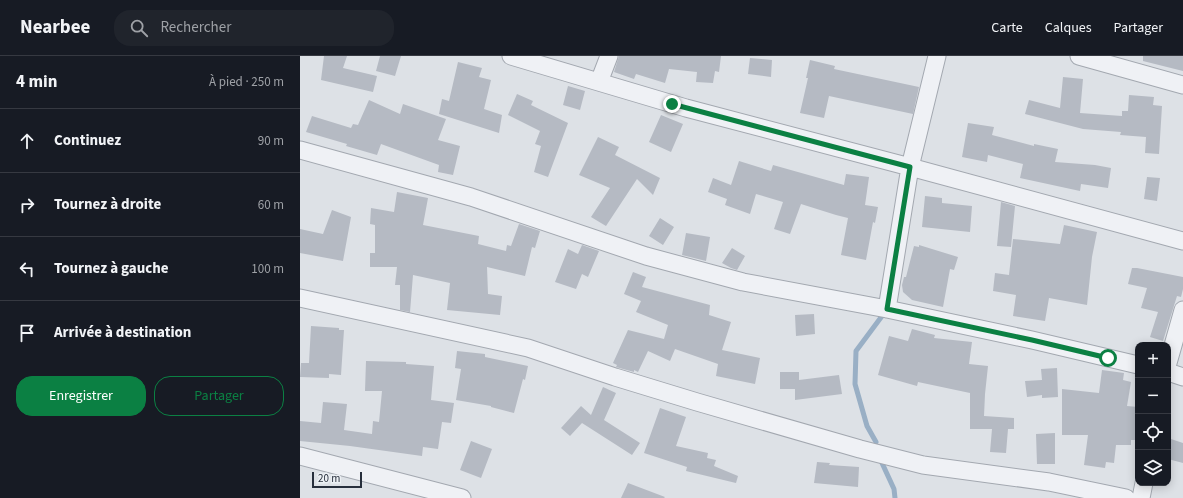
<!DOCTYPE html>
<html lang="fr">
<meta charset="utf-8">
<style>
:root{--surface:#171b24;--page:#20242c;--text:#f1f3f6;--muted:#9ea1a6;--line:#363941;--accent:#0b8043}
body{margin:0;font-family:"Source Sans 3",sans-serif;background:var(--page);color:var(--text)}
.controls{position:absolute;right:12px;bottom:12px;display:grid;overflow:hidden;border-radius:8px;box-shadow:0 2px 10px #0003}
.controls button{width:36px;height:36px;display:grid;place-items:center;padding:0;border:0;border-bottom:1px solid var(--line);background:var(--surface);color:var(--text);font:20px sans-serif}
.scale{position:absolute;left:12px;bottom:10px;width:50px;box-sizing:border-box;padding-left:4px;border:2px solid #272f3c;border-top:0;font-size:11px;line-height:14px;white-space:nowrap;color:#272f3c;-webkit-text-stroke:3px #ecf0f4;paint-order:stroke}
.stop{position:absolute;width:12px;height:12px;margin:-9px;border:3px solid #0b8043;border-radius:50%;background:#fff}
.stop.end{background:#0b8043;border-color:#fff;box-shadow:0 1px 4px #0008}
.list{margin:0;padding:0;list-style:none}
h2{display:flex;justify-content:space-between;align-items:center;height:52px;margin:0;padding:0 16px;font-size:17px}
h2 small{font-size:13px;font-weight:400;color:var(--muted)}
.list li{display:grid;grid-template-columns:26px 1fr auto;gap:12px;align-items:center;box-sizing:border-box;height:64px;padding:0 16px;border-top:1px solid var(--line)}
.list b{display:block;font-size:15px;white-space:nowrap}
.list em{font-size:13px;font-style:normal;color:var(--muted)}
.actions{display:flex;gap:8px;padding:12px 16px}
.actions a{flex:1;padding:9px 0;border:1px solid var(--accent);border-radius:16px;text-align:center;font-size:14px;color:var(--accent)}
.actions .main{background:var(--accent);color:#fff}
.icon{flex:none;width:22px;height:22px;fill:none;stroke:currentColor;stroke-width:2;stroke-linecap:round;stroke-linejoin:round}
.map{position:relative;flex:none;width:883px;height:442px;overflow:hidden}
header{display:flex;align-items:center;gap:24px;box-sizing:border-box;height:56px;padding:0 20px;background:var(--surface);border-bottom:1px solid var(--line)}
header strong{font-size:19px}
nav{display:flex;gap:22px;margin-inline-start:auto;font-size:14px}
.search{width:280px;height:36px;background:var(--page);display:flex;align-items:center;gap:10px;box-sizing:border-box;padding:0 14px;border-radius:16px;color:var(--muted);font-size:15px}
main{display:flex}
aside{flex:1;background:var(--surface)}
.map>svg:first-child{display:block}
</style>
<header>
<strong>Nearbee</strong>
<div class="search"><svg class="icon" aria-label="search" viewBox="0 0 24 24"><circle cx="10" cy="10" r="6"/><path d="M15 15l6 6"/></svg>Rechercher</div>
<nav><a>Carte</a><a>Calques</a><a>Partager</a></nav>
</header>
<main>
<aside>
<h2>4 min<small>À pied · 250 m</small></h2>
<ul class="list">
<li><svg class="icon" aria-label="ahead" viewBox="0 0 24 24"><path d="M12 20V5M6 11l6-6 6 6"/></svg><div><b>Continuez</b></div><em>90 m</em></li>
<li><svg class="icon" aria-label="right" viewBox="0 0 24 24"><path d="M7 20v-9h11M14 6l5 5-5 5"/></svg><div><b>Tournez à droite</b></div><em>60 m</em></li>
<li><svg class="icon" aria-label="left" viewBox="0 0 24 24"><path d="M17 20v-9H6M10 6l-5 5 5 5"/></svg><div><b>Tournez à gauche</b></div><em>100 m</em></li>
<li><svg class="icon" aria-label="arrive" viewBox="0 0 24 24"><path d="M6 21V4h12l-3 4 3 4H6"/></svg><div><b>Arrivée à destination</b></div></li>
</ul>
<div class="actions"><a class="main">Enregistrer</a><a>Partager</a></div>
</aside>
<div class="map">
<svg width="883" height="442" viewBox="0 0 883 442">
<rect width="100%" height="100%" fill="#dde1e6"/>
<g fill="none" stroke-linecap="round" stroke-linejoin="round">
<path stroke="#99afc5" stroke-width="5" d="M576,386L567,370L555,328L556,295L585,256
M582,407L594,433L595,442"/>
</g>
<path fill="#b5bac3" d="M24,0H47L43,12L77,20L73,36L21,24Z
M80,0H101L95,20L76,15Z
M319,0H421L419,16L415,15L413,27L396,26L397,16L369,13L365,27L336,18L334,23L314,16Z
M843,0H883V15L843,5Z
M450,2L472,4L471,21L448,18Z
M510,4L535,10L534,13L619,31L613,58L529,40L524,62L500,57L508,22H506Z
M158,6L182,12L179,21L191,24L184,53L202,59L199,77L139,58L142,43L149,45Z
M763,21L783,23L780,57L822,60V55H828L829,39L854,41L853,49L862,50L859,98L845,97L846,81L820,79L821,76L783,73L725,58L729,44L760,52Z
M268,30L285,35L280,54L263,49Z
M217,38L233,45L231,49L268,67L248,121L234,116L241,90L235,88L240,75L208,59Z
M69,44L100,58L103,48L146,63L138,84L160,90L153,119L138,116L139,109L81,88L77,99L46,90L47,88L6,76L12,60L51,72L53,68L58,69Z
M361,59L383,68L371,96L349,86Z
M668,67L694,71L692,79L734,90V88L758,93L755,106L795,109L811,112L808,132L781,128L780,135L720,122L723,108L688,99L687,106L662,101Z
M298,81L319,91L315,99L360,122L353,139L337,123L306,170L291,161L310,132L279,119Z
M439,105L471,115L473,109L544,129L546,118L569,121L565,149L578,151L575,167L573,166L566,204L541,199L548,162L536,159L501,148L490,178L474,173L483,146L456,138L450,158L425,149L427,143L408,136L413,122L431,129Z
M847,121L860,122L857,145L844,143Z
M97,136L128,142L123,169L179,180L178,188L206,195L207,189L211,190L219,168L240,175L235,192L232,191L225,220L187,211L188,238L202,240L200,259L147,254L150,227L113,219L110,256L100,254V229H95L97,211H70V197H75V169L70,168L71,152L94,156Z
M625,140L642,142V147L672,150L670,176L622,171Z
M701,146L715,150L711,191L697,190Z
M32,154L51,161L43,205L0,197V173L23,178Z
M360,162L374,171L363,189L349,180Z
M764,169L797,176L792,201L787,249L749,242L745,265L713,260L716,239L693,235L695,217L709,219L713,183L760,188Z
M386,177L410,181L406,205L382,199Z
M282,189L299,195L288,221L282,218L276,233L255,226L268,193L278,198Z
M619,189L658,201L654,214L650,213L643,251L612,244L603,236L602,229L604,221H606L614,190L619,191Z
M432,192L445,200L437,214L431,212L422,207Z
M832,212H837L883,221V233L881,241L877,240L863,285L850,281L858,256L841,252L847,232L828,228Z
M333,216L346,221L342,231L410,249L409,259L431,266L422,294L460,302L455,328L416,320L418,308L375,293L370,305L348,295L338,316L334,314V316L316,311L317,309L313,307L328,274L364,283L368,269L336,256L341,245L324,238Z
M514,258L515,278L496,280L495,259Z
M11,270L39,272V274H44L41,319L29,318V322L0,321L1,307H9Z
M612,273L635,279L634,282L672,286L669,308L688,310L685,338L684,360L714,362V373H708L706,397L690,396L692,373H670V337L618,326L617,330L578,319L589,280L608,285Z
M157,295L185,298V301L228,310L225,324L223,323L214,357L191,351V350L156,344L161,313L155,312Z
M66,305L106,306V308L134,310L131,344L154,347L151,367L142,366L138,393L123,391L122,400L50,390L0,385V365L21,367L23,346L47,348L44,374L72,378L73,365L79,366L82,335H65Z
M757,312L758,341L742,342V339L727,341L725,325L742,324L741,313Z
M802,314L824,317L823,324L831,326L827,350L838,351V371H836L835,384H831V389H816L814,407L806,406L805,412L784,409L788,379H762V333L799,337Z
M480,316H499V324L539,319L542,338L495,344V333H480Z
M303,331L316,337L304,364L340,387L332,399L282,367L270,380L261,372L281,350L291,359Z
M360,352L386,361L376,390L408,397L407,402L416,404L414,410L438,420L436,427L386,415L387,411L344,397Z
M755,377V408H737L736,378Z
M868,382L883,387V407L868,403Z
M171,385L192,393L181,422L160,414Z
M517,406L530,407L529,409L559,411L558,431L514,427Z
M328,427L365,441L364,442H321Z"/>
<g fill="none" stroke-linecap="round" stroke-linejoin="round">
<defs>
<path id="minor" d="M211,0L386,52L610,111L883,185
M779,0L883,29
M299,26L309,0
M0,94L171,141L346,200L443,226L587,253L732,284L838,309
M0,242L228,292L315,321L397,346L560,393L623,409L749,426L826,442
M587,253L610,111L637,0
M868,307L883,254
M868,316L883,321
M0,400L162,442
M841,442L844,427"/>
</defs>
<use href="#minor" stroke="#a3a8b0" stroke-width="19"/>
<use href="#minor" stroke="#eff1f5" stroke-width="17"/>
</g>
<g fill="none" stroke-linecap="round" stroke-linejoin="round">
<path stroke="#0b8043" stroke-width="5" d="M372,48L610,111L587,253L732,284L808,302"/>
</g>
</svg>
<div class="controls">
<button>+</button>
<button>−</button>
<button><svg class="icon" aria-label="locate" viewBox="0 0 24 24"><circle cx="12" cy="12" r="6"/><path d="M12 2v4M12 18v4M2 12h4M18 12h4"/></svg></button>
<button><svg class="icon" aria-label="layers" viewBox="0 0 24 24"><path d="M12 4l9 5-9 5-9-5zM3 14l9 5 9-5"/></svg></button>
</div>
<div class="scale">20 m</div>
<div class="stop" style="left:808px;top:302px"></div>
<div class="stop end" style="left:372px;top:48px"></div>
</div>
</main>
